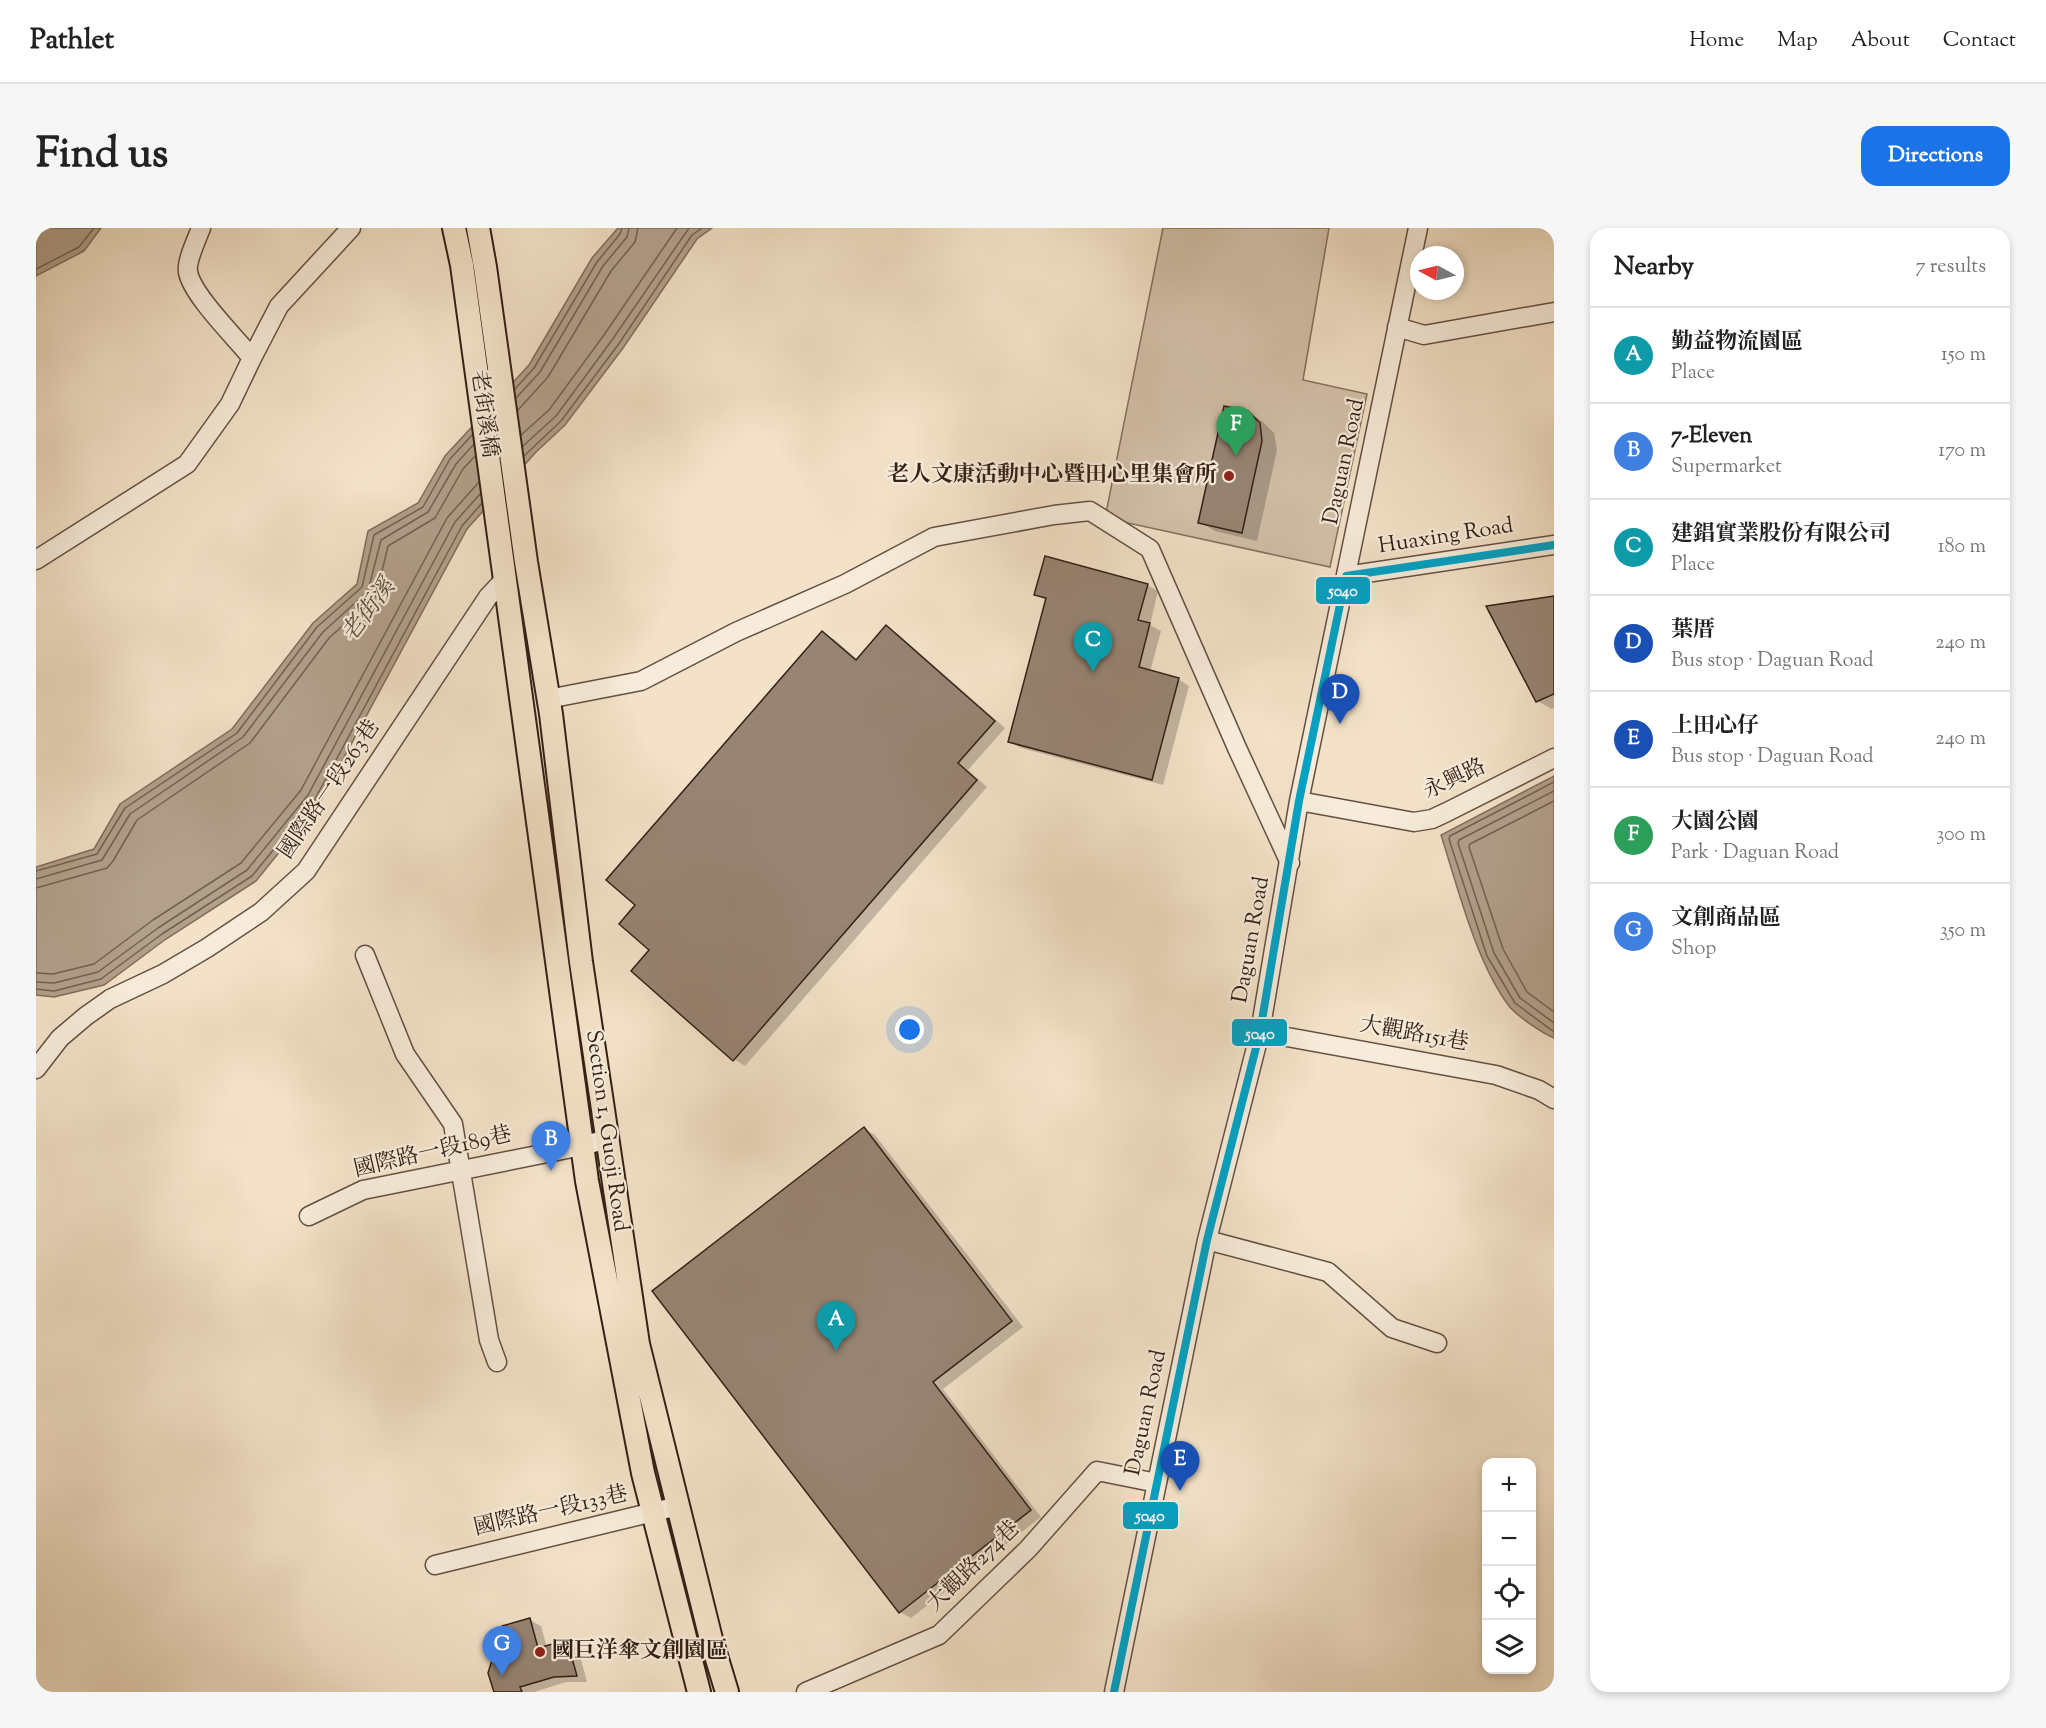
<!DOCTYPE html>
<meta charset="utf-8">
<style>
:root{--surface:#fff;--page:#f6f6f6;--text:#222;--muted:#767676;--line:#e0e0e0;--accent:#1a73e8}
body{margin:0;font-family:"Sorts Mill Goudy","Noto Serif TC",serif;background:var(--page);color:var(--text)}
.controls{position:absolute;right:18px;bottom:18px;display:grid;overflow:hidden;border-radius:12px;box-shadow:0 3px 9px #0003}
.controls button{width:54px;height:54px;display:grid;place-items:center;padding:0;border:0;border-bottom:2px solid var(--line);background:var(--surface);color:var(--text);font:30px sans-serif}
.compass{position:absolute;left:1374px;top:18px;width:54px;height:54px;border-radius:50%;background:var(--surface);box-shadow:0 3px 9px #0003;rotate:277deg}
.you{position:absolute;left:874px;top:802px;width:21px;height:21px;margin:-15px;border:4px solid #fff;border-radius:50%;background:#1a73e8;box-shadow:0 0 0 9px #1a73e833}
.badge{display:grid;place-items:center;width:39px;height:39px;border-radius:50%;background:var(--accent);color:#fff;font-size:20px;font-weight:700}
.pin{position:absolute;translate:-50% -50px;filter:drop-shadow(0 2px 3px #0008)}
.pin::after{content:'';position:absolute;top:32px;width:21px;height:18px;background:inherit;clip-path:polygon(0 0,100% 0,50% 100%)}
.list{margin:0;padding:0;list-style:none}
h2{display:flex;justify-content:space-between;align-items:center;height:78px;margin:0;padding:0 24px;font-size:26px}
h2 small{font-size:20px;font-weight:400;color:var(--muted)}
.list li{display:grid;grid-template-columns:39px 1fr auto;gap:18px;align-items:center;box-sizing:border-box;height:96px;padding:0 24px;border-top:2px solid var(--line)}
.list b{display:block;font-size:22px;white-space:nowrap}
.list p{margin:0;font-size:20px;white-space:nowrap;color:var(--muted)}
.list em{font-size:20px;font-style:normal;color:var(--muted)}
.icon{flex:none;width:33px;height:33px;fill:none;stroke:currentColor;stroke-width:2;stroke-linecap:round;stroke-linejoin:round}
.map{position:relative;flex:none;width:1518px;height:1464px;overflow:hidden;border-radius:18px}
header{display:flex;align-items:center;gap:36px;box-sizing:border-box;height:84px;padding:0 30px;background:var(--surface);border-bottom:2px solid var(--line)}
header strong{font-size:28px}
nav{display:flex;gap:33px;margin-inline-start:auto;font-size:21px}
.intro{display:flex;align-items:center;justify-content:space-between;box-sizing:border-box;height:144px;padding:0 36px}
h1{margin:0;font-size:42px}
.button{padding:15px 27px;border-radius:18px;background:var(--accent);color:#fff;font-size:21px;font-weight:700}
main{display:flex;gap:36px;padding:0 36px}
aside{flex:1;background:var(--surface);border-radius:18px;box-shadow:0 3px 9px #0003}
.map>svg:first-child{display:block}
</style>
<header>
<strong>Pathlet</strong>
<nav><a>Home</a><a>Map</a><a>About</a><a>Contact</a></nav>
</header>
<div class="intro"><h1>Find us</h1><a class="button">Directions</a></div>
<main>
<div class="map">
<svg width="1518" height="1464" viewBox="0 0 1518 1464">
<rect width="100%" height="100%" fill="#f3e2c8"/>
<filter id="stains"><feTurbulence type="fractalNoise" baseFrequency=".00333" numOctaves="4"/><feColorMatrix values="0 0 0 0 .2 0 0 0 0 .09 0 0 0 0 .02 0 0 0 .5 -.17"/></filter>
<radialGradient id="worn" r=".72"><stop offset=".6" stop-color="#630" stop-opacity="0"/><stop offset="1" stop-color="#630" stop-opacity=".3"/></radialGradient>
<path fill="#d3c1aa" stroke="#847060" stroke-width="1.5" d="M1127,0H1293L1267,152L1331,166L1294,339L1069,290Z"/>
<path fill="#b2a08b" stroke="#806c5c" stroke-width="1.5" d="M0,0H65L48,23L0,48Z
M582,0H676L661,11L587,120L529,197L500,224L431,301L284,574L220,653L130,711L68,757L18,769L0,767V639L58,621L84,576L196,501L277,395L321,356L332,303L382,275L409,228L493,137L556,30Z
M1518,548V810C1506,805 1481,788 1473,778C1440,734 1422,660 1405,607Z"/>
<path fill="#0003" d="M1212,184L1227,194L1238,205L1241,222L1221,313L1179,303L1164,294Z
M1111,357L1122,363L1114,397L1125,403L1114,444L1142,451L1153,458L1127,557L985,520L974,514L1011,373L1000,367Z
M1518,369V480L1516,481L1501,473Z
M851,399L862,406L969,500L932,542L951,559L709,838L698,831L615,722L601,677L787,405L798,411L822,432Z
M828,901L839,907L987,1099L907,1161L1005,1289L875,1390L864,1384Z
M494,1392L505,1398L511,1420L531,1414L542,1420L551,1454H530L498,1464H459Z"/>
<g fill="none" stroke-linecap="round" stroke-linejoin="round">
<path stroke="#736050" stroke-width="1.5" d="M0,41L43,19L58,0
M479,161L498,140L561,34L584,6L586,0
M480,170L504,144L567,38L591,9L593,0
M482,182L512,149L575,43L599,14L602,0
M485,207L513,182L568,107L641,0
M487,218L520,188L576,112L653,0
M488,228L525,193L582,117L656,7L666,0
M1518,554L1414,608L1413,611L1451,728L1479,775L1518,804
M1518,563L1423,612L1422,615L1458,725L1484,770L1518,795
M1518,573L1434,616L1433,619L1467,721L1491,764L1518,784
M0,643L61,626L89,580L201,505L281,399L326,359L338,307L387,279L414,231L436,207
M0,651L66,632L94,586L207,509L287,404L332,363L345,312L392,284L420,236L438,216
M0,660L71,640L77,633L101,592L214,515L293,410L340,368L352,318L399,290L427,241L439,228
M0,745L17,746L58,736L117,692L205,635L265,562L411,290L443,254
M0,754L18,755L62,744L122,700L211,642L272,567L419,294L444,266
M0,761L18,763L65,751L126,706L216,648L279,571L426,298L446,275"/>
</g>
<path fill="#978473" stroke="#341f16" stroke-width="1.5" d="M1188,178L1212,183L1224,195L1226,213L1206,305L1162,295Z
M1009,328L1112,356L1102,392L1114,395L1103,439L1143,450L1116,552L972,514L1010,370L998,367Z
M1518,368V466L1500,474L1450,378Z
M850,397L959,493L922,535L941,552L697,833L595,743L613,722L583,696L599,677L570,652L786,403L820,432Z
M828,899L976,1093L897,1154L995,1282L863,1385L616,1063Z
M494,1390L502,1420L531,1412L541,1448L518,1449L484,1459L486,1464H458L452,1445L456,1432L474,1427L466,1398Z"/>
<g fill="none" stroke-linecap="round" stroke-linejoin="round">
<defs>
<path id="minor" d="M165,0C161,11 150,33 152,44C156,67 200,110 216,130
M1361,99L1388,107L1518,84
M0,332L151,236L194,176L216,130L243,78L315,0
M1310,348L1518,317
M512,471L605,453L700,404L809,356L898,309L1018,287L1054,283L1114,321L1201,520L1254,635
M1263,573L1378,594L1396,591L1411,584L1518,530
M329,727L369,826L417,896L453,1112L461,1134
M1224,804L1460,847L1503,862L1518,871
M0,841L24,810L50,788L74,771L127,746L171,720L225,684L270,643L452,369L469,351
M273,988L327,962L546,918L571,911
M1171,1012L1292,1044L1356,1100L1401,1115
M399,1337L642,1278
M770,1464L903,1407L992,1321L1061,1243L1121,1255
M1078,1464L1171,1012L1224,804L1263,573L1382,0"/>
<path id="major" d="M418,0L426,37L551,953L607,1245L663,1464
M442,0L449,39L490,334L515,486L545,734L602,1116L675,1411L691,1464"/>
</defs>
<use href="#minor" stroke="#645042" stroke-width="21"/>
<use href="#major" stroke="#341f16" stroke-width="26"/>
<use href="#minor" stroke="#f7ecdb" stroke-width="18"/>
<use href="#major" stroke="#f3e2c8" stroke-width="22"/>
<defs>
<path id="bus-1" d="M1078,1464L1171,1012L1224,804L1263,573L1310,348L1518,317"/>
</defs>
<use href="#bus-1" stroke="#f7ecdb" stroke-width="12"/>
<use href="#bus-1" stroke="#03a2c5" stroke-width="8"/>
</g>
<g fill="#8f2418" stroke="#f7ecdb" stroke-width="2">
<circle cx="1193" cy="248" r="6"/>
<circle cx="504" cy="1424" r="6"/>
</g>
<g text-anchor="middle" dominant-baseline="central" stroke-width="4.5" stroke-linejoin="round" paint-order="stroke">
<g font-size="22" fill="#341f16" stroke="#f7ecdb">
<text transform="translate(447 186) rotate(82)">老街溪橋</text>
<text transform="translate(1309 234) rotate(-78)">Daguan Road</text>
<text transform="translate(1410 309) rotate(-9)">Huaxing Road</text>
<text transform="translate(1419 552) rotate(-25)">永興路</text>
<text transform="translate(294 562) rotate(-56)">國際路一段263巷</text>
<text transform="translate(1216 712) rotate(-80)">Daguan Road</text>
<text transform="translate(1378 807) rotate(10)">大觀路151巷</text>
<text transform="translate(570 903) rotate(82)">Section 1, Guoji Road</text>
<text transform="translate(397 925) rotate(-13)">國際路一段189巷</text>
<text transform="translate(1111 1185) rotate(-78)">Daguan Road</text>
<text transform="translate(515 1284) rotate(-13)">國際路一段133巷</text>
<text transform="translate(938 1339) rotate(-44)">大觀路274巷</text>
</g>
<g font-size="22" font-weight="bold" fill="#341f16" stroke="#f7ecdb" text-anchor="end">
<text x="1181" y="248">老人文康活動中心暨田心里集會所</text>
<text x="516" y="1424" text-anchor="start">國巨洋傘文創園區</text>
</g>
<g font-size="24" font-style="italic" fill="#604c3f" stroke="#f7ecdb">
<text transform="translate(333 383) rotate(-53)">老街溪</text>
</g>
</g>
<g stroke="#f7ecdb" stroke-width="2">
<rect x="1279" y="348" width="56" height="29" rx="6" fill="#03a2c5"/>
<rect x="1195" y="790" width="57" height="29" rx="6" fill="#03a2c5"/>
<rect x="1086" y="1273" width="57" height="29" rx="6" fill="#03a2c5"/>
</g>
<g font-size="16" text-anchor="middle" font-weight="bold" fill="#fff">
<text x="1307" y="368">5040</text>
<text x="1224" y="811">5040</text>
<text x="1114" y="1293">5040</text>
</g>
<rect width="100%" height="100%" filter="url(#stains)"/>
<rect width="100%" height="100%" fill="url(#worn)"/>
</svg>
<div class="controls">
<button>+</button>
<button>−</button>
<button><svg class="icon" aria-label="locate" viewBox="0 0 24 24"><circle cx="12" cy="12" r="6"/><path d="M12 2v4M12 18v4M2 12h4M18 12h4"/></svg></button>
<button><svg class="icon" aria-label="layers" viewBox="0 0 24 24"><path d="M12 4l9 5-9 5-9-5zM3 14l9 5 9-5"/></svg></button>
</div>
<svg class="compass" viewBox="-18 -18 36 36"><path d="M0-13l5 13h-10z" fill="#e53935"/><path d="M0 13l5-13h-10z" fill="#767676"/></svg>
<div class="you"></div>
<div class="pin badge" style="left:800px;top:1123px;background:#0f9aa8">A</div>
<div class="pin badge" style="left:515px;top:943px;background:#3f7fe0">B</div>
<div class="pin badge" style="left:1057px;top:444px;background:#0f9aa8">C</div>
<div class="pin badge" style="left:1304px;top:496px;background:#1a4fb4">D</div>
<div class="pin badge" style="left:1144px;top:1263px;background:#1a4fb4">E</div>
<div class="pin badge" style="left:1200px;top:228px;background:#2e9e5b">F</div>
<div class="pin badge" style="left:466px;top:1448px;background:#3f7fe0">G</div>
</div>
<aside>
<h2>Nearby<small>7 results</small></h2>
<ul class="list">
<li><span class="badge" style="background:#0f9aa8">A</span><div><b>勤益物流園區</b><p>Place</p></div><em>150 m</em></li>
<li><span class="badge" style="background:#3f7fe0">B</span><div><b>7-Eleven</b><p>Supermarket</p></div><em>170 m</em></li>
<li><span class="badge" style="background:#0f9aa8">C</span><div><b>建錩實業股份有限公司</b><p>Place</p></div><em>180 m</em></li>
<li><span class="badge" style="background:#1a4fb4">D</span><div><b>葉厝</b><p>Bus stop · Daguan Road</p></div><em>240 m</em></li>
<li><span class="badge" style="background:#1a4fb4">E</span><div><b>上田心仔</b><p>Bus stop · Daguan Road</p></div><em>240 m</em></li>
<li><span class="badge" style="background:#2e9e5b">F</span><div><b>大園公園</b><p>Park · Daguan Road</p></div><em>300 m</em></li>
<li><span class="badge" style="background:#3f7fe0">G</span><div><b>文創商品區</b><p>Shop</p></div><em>350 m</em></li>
</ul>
</aside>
</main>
